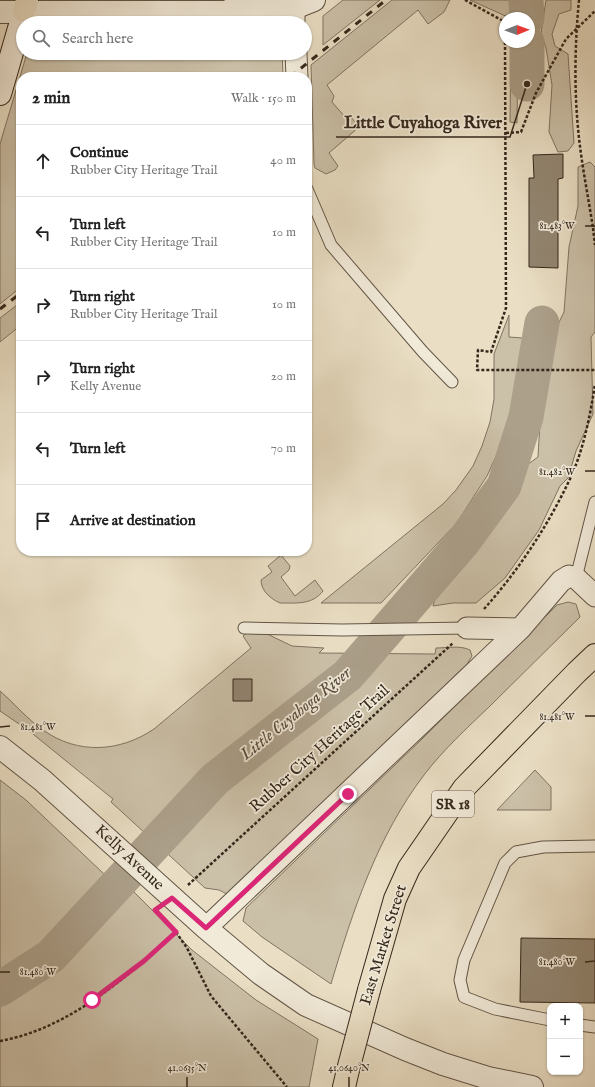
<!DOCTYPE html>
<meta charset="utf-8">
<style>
:root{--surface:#fff;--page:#f6f6f6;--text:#222;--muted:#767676;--line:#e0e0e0}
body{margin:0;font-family:"IM FELL English",serif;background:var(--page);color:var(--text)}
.controls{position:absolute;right:12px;bottom:12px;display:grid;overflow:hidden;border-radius:8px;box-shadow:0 1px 3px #0004}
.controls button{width:36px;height:36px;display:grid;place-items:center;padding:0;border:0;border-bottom:1px solid var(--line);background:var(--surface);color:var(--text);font:20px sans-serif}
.compass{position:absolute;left:499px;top:12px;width:36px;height:36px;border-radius:50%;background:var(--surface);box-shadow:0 1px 3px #0004;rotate:89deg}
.stop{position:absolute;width:12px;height:12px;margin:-9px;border:3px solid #db2777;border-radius:50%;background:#fff}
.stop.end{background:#db2777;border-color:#fff;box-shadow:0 1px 4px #0008}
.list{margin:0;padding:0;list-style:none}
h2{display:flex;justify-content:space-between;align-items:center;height:52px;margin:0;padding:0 16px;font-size:17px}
h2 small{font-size:13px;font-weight:400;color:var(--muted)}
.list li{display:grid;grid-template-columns:26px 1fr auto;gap:12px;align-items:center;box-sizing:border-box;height:72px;padding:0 16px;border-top:1px solid var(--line)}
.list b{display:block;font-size:15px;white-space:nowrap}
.list p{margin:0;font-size:13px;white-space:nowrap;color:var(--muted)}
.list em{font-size:13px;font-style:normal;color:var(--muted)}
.icon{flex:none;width:22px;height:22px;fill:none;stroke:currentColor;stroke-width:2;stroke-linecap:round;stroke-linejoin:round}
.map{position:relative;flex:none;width:595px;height:1087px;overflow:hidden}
.search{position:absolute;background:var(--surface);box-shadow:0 1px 3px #0004;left:16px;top:16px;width:296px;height:44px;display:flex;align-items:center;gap:10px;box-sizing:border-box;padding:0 14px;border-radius:22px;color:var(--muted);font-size:15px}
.panel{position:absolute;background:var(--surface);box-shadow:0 1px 3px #0004;left:16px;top:72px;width:296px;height:484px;border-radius:16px}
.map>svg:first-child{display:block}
</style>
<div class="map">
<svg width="595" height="1087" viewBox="0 0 595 1087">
<rect width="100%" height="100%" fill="#eadfc5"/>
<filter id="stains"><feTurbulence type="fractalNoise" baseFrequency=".005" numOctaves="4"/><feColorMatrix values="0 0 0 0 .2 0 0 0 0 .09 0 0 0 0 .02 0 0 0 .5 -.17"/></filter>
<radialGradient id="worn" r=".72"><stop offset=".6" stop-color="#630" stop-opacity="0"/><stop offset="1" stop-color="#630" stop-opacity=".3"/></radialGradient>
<path fill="#cbc0a8" stroke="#807462" d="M343,0H380L323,45V16Z
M392,0H450L444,12L428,24L418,10L327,85L334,96L332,102L345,117H351L359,127L329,153L338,166L335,170L326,174L315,168L314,164L311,65Z
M470,0H519V18H510Z
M546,0H571V10L559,14L552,34L555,46L568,54L574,143L568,151L558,152L549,132L552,85L546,48L541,33Z
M56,20L268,23H42Z
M511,42H518L517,123L510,122Z
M27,53H282L283,74L279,77H21V287L0,304V144Z
M590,162L595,167V332L591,337L593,414L576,451L568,478L560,486L539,530L505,578L476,603H453L433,606L440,582L454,564L482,538L505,507L520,470L538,457L541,405L548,375L550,341L564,312L569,247L578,206V167Z
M21,302V325L0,342V318Z
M509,315V337L523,338L507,432L487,476L456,524L381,603H321L443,504L456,490L473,466L482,446L490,422L494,399V354Z
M281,555L290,566L289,570L281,577L295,596L315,580L323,591C312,605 297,603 280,603C271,599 261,591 261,580L272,572L268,566Z
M568,602L576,604L580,617C550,647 519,677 489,707C467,728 443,750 424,775C377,837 353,910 331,984L262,937L243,921L246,908L420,741L557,605Z
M248,632H263L292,646L324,648L319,653L435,654L436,648C446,648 460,645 470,650L472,656L467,664L227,894L219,890L205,888L111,802L113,799L28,730L0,711V691C15,704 27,719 43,730C78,755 120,752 154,729L251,648L243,636Z
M535,770L551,787V810H497Z
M0,780L26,800L104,874L110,882C87,907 52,953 23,969C16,972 7,975 0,978Z
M130,888L192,950L256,1000L318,1039L309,1087H0V1004C30,984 61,964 87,940C104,925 117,906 130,888Z"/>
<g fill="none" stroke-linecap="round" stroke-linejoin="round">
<path stroke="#aca08b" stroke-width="35" d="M526,0L527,18
M527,42V84
M0,989L51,956L215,779L348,675L463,542L504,486L526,417L542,323"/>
</g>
<path fill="#938773" stroke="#35271b" d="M563,154V178L558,179V268L529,267V178H534L533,155Z
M233,679H252V701H233Z
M521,938L595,939V1003L520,1002Z"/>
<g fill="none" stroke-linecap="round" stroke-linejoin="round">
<defs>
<path id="service" d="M307,189L331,245L423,352L452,382
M576,578L595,502
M244,628L342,630L467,628
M550,1020L495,1009L464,997L460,980L464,960L505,863L516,852L543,847L595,846
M580,1025L595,1027"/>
<path id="minor" d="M294,0V23
M296,53L297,77
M467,628L520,629L561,581L569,576L576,578L595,596
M206,928L520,629"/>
<path id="tertiary" d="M0,12L225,11L294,8L314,0
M0,747L42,780L206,928L261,974L306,1005L405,1049L443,1064L488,1078L532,1087"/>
<path id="secondary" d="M0,94L24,11"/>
<path id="primary" d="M369,990L395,899L409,868L464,788L577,672L595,655
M344,1087L348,1070"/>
<path id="motorway" d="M24,11L27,0"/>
</defs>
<use href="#service" stroke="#625546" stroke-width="13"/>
<use href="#minor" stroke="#625546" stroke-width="23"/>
<use href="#tertiary" stroke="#625546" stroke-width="24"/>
<use href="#secondary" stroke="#35271b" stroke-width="24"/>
<use href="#primary" stroke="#35271b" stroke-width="24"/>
<use href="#motorway" stroke="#35271b" stroke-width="24"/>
<path stroke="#35271b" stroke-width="2.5" stroke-dasharray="3 2" stroke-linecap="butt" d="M465,0L505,22
M505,42L506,308L491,352L478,350L477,370H595
M506,133L521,132L536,93L566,39L595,11
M593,228L595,245
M484,609C518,571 547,527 569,481C583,452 590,417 595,384
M188,885L453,643
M176,932L187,948L211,996L287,1087
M0,1041C68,1029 126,978 176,932L166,922"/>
<use href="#service" stroke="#f1ead9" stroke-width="11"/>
<use href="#minor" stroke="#f1ead9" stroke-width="21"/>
<use href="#tertiary" stroke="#f1ead9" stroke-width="22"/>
<use href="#secondary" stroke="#f1ead9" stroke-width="22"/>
<use href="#primary" stroke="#eadfc5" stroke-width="22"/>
<use href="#motorway" stroke="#eadfc5" stroke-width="22"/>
<path stroke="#35271b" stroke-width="3" stroke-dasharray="7 7" stroke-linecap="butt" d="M290,77L386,0
M0,309L21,293"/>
<defs>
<path id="primary-bridge" d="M348,1070L369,990"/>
</defs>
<use href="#primary-bridge" stroke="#35271b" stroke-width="24" stroke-linecap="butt"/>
<path stroke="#35271b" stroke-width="2.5" stroke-dasharray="3 2" stroke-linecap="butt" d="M579,0C575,42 574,86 578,128C581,162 588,195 593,228"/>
<use href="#primary-bridge" stroke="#eadfc5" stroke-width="22"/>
</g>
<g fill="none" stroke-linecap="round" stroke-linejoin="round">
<path stroke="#db2777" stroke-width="5" d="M92,1000L144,961L176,932L155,910L172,898L206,928L348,794"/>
</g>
<path fill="none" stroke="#35271b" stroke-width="1.5" d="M585,226H595M585,471H595M585,716H595M0,727L10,726M585,962L595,961M0,972H10M187,1077V1087M349,1077V1087"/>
<g text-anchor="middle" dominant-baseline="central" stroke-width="3.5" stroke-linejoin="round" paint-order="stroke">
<rect fill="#f1ead9" stroke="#6d6254" stroke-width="1" x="432" y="791" width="42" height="26" rx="3"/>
<g font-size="15" font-weight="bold" fill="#35271b">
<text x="453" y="804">SR 18</text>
</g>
<g font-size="16" fill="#35271b" stroke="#f1ead9">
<text transform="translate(320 749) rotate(-42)">Rubber City Heritage Trail</text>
<text transform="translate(129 858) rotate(43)">Kelly Avenue</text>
<text transform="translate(384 945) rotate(-73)">East Market Street</text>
</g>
<g font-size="17" font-style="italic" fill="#594b3d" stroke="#f1ead9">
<text transform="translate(296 714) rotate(-39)">Little Cuyahoga River</text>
</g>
</g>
<g font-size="10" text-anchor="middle" fill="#35271b" stroke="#f1ead9" stroke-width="3.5" stroke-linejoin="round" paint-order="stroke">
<text x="557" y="229">81.483°W</text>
<text x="557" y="475">81.482°W</text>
<text x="557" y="720">81.481°W</text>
<text x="38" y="730">81.481°W</text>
<text x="557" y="965">81.480°W</text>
<text x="38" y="975">81.480°W</text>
<text x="187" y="1071">41.0635°N</text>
<text x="349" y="1071">41.0640°N</text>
</g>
<path fill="none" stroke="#35271b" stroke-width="1.5" d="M527 84L510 137H336"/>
<circle fill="#35271b" stroke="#f1ead9" stroke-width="1.5" cx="527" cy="84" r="4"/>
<g font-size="17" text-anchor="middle" font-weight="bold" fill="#35271b" stroke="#f1ead9" stroke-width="3.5" stroke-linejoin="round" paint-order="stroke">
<text x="423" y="128">Little Cuyahoga River</text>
</g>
<rect width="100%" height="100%" filter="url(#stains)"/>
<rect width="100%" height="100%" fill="url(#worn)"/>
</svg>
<div class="controls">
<button>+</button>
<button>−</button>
</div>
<svg class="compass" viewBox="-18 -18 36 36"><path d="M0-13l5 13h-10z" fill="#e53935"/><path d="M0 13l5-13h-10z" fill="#767676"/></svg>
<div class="stop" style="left:92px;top:1000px"></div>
<div class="stop end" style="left:348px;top:794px"></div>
<div class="search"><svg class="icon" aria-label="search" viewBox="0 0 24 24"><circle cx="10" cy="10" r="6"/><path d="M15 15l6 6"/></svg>Search here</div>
<section class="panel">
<h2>2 min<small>Walk · 150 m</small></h2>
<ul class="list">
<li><svg class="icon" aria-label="ahead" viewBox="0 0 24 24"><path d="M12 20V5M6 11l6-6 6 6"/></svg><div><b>Continue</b><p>Rubber City Heritage Trail</p></div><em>40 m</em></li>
<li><svg class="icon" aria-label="left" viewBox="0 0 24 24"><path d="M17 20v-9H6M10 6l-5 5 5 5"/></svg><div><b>Turn left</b><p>Rubber City Heritage Trail</p></div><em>10 m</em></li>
<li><svg class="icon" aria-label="right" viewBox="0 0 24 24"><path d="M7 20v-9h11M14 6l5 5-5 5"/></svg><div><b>Turn right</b><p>Rubber City Heritage Trail</p></div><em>10 m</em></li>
<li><svg class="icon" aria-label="right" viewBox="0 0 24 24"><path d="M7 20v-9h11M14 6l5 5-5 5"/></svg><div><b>Turn right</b><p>Kelly Avenue</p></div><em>20 m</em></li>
<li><svg class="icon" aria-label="left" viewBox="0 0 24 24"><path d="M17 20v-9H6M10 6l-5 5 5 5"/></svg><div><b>Turn left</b></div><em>70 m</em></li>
<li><svg class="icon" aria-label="arrive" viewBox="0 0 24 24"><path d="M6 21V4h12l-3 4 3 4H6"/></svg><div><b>Arrive at destination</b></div></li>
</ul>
</section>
</div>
